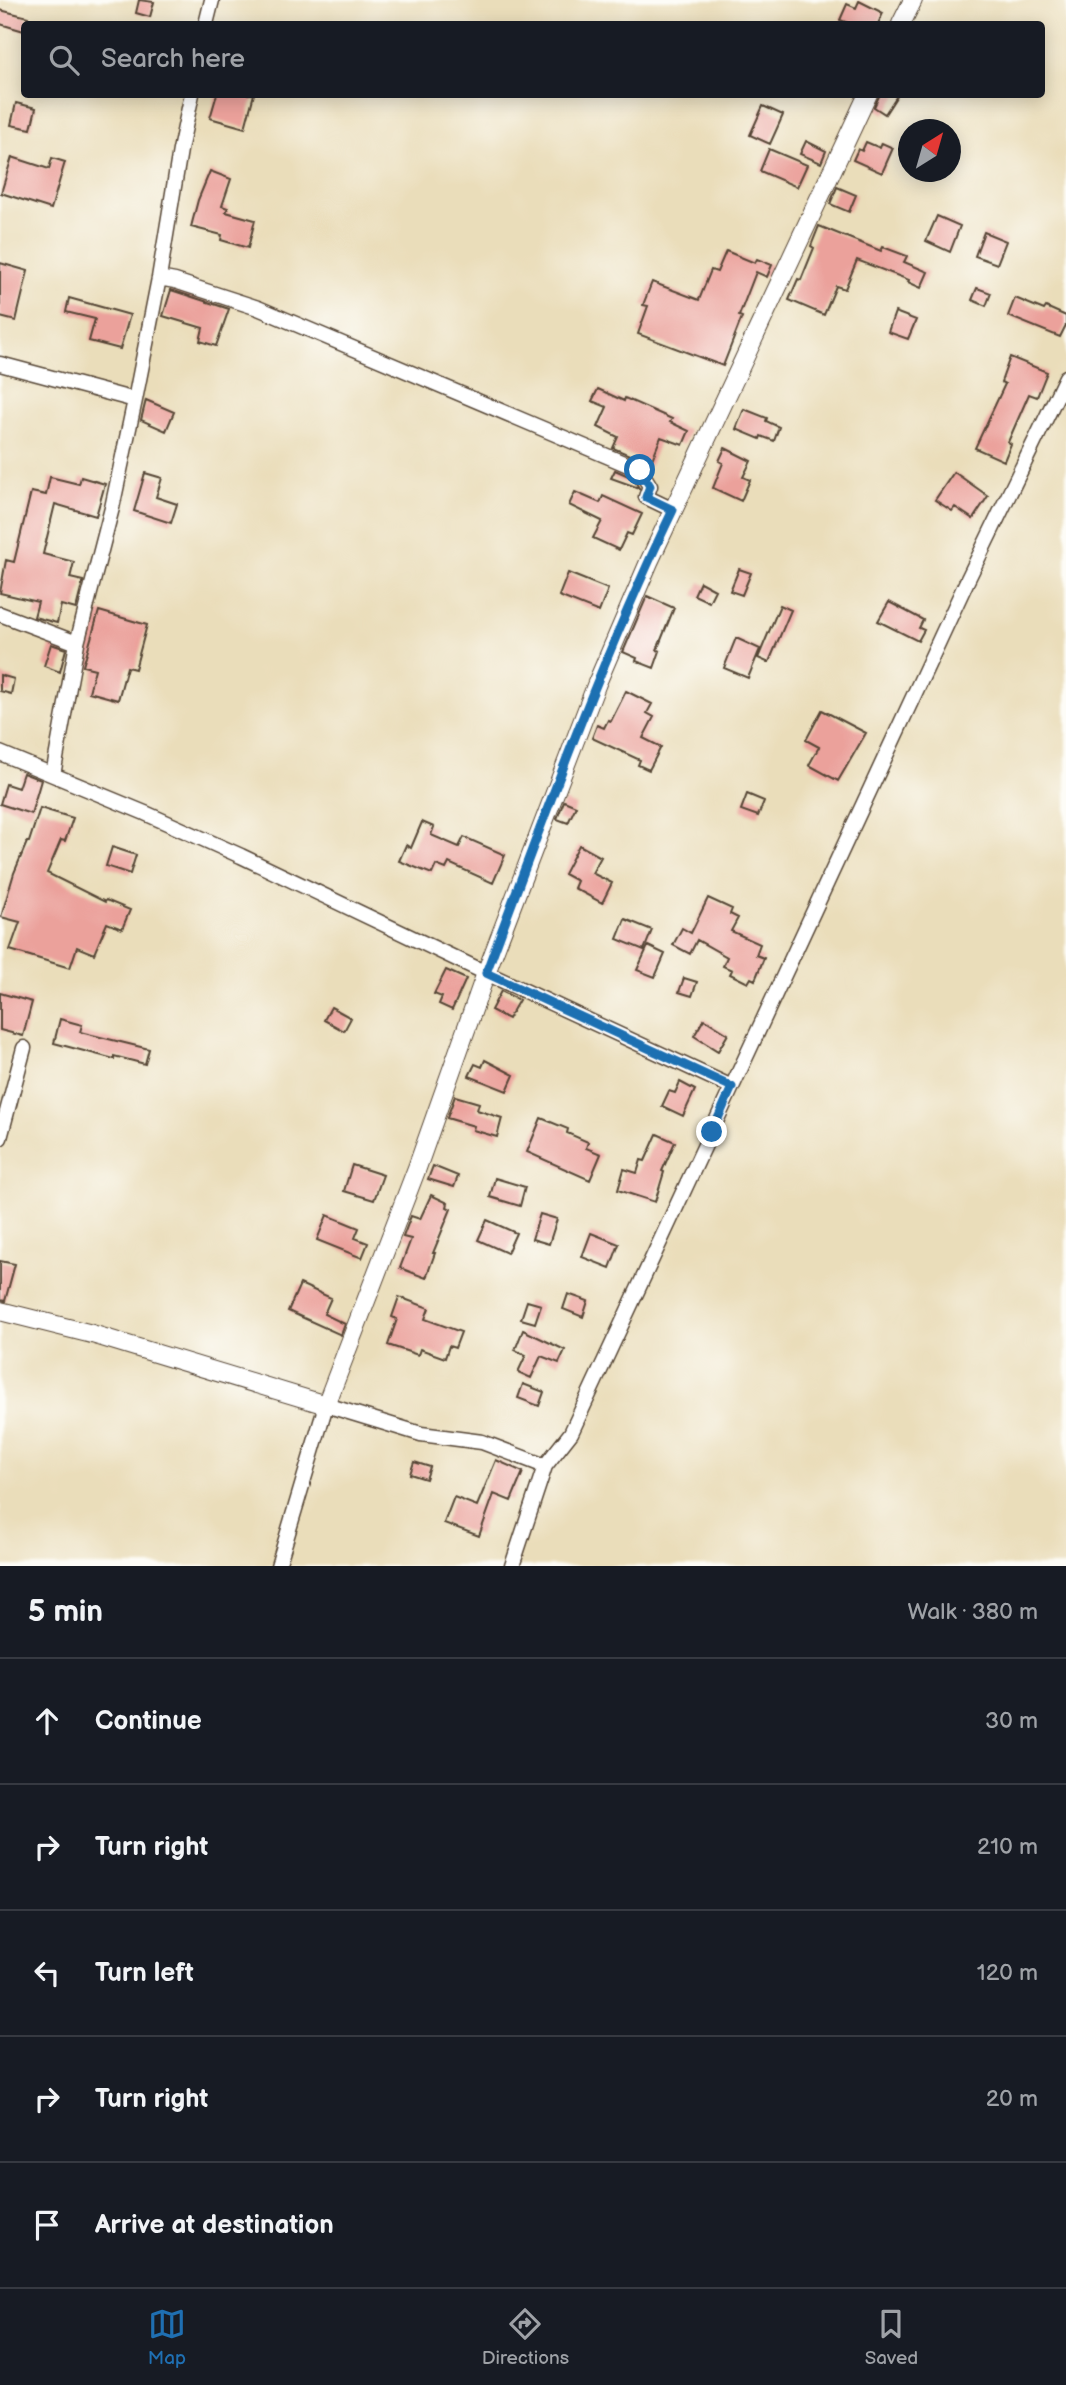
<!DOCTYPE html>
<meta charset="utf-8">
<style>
:root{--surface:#171b24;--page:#242831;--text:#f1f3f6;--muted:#9ea1a6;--line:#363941;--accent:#1f6fb2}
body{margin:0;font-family:"Balsamiq Sans",sans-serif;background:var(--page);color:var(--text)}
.compass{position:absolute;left:898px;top:119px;width:63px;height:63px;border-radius:50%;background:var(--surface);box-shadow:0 4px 18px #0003;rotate:37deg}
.stop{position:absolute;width:21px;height:21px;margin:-16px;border:5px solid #1f6fb2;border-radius:50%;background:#fff}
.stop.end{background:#1f6fb2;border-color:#fff;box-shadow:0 2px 7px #0008}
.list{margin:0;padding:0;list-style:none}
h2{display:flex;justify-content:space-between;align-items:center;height:91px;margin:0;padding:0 28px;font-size:30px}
h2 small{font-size:23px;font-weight:400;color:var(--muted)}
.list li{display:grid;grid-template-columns:46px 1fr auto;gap:21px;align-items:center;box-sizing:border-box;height:126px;padding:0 28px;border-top:2px solid var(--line)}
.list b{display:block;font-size:26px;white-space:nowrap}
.list em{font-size:23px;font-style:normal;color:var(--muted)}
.icon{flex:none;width:38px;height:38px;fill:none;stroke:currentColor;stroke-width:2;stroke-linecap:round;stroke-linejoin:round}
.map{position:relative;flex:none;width:1066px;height:1566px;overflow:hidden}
.search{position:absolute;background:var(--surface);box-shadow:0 4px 18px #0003;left:21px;right:21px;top:21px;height:77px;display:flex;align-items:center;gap:18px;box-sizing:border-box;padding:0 24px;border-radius:7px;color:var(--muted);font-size:26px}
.sheet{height:721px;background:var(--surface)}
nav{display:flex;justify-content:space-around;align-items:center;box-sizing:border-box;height:98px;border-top:2px solid var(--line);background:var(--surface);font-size:19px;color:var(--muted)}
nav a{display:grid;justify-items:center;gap:4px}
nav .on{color:var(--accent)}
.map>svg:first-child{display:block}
</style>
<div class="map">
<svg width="1066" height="1566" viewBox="0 0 1066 1566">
<rect width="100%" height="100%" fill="#fdfcf7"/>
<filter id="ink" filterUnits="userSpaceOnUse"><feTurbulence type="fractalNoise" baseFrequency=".0143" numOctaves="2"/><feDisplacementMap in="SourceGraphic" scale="14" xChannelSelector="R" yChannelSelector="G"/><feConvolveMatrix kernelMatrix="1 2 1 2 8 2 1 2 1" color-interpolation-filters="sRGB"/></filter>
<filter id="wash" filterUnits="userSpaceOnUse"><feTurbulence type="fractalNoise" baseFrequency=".00686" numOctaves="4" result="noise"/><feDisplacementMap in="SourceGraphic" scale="28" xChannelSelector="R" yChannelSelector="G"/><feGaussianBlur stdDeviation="1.57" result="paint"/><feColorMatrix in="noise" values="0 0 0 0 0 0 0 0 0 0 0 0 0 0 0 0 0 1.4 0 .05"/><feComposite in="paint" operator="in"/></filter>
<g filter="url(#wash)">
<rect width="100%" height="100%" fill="#eaddba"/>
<g id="blocks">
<path fill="#eba19b" d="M139,0L154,2L150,17L136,13Z
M859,1L883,13L878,24H851L840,20L847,4L856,8Z
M0,10L28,17L24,31L0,24Z
M217,94H254L245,128L210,118Z
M880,94H898L885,114L874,107Z
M16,103L36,108L31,129L11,125Z
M763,106L783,115L770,144L750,135Z
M806,141L826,151L821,163L800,154Z
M866,142L880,148L882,143L893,148L882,173L853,160L858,149L862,151Z
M769,149L807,165L797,187L760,171Z
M12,157L49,169L52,158L65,162L51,209L1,193Z
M210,171L231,179L222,206L228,208L226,212L255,220L248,248L221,240L222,235L191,227L198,200Z
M837,187L856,195L849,212L830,204Z
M937,216L960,226L950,252L926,241Z
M819,226L881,251L883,247L907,256L904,262L928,272L921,288L908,282L909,280L857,260L845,289L836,286L824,315L789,300L798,279L801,280L814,248L811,246Z
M984,232L1006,241L997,264L975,256Z
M726,251L755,263L757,259L772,265L767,277L756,272L739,316L742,317L723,366L638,334L648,306L643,305L652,282L699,300L711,270L717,272Z
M0,263L28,271L16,321L0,317Z
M977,288L991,293L986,306L972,300Z
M171,290L229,309L216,346L200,341L203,328L163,316Z
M69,298L130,315L120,349L89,341L95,319L66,312Z
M1015,298L1044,310L1046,307L1066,316V325L1060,337L1008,316Z
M895,312L916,320L908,339L888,332Z
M1010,357L1047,372L1037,397L1029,394L1008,442L1011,444L1004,461L975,448L1005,384L1001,382Z
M598,389L624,401L625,398L672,419L670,422L689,431L683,445L661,437L649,467L644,461L613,448L618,437L598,427L607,407L592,401Z
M146,400L174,412L166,431L141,420Z
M744,409L767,418L766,421L779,427L774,441L761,436L760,439L736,429Z
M725,448L751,461L743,477L750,480L741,501L713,488L723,463L719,461Z
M615,470L633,478L639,488L611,478Z
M954,472L988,496L973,519L955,507L952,511L935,500Z
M145,473L162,478L156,497L177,504L171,523L134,511Z
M50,477L79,484L81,477L105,484L96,516L55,504L43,554L74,562L70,578L83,581L76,609L61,605L57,623L34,617L38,602L0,593L6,560L14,562L31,492L46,495Z
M575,492L600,503L603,496L642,514L632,535L627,533L619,550L593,538L602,521L569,505Z
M739,569L751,573L742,595L730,591Z
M568,573L608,589L599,612L559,596Z
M700,582L715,590L709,602L694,595Z
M647,596L674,608L657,650L660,651L654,668L636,661L637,658L623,652Z
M889,602L923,620L919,628L924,630L918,641L878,621Z
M780,605L791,610L769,662H767L758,658Z
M99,611L147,625L135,669L127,667L118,700L89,692L95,669L83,666Z
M736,638L760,649L748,678L724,668Z
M51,644L66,649L60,672L44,666Z
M0,675L14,679L11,694L0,691Z
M626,691L652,704L647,713L654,717L643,738L661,747L649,770L638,765L640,760L592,738L597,725L604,728L608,720L611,721Z
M822,710L866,733L838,781L809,765L819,747L806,740Z
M23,773L41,780L31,814L0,804L6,784L18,788Z
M747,794L764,801L758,816L741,810Z
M564,801L576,806L568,823L557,819Z
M40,808L73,818L65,841L61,840L47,873L105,902L106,900L130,910L122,929L107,923L94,954L77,947L70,968L10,950L20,922L1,917L14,873L27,842H29Z
M422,822L434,827L431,835L459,847L464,837L505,855L493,883L449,863L446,869L436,865L432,874L399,861L406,845L411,848Z
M579,845L601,857L592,873L612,883L602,903L574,888L577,881L564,874Z
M112,847L136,855L130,874L106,866Z
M708,898L732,909L730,914L738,918L731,931L760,944L756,955L764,958L755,980L751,978L748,983L730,974L732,970L723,966L727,957L697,940L690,954L673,945L682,928L691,933Z
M625,919L652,930L644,950L617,939Z
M648,946L665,954L655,977L637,970Z
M446,970L466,979L452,1010L439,1004L442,997L434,994Z
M684,978L697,982L692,996L679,992Z
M501,991L519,1000L508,1019L491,1010Z
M0,993L32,1002L23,1036L0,1030Z
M331,1007L351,1018L344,1031L324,1020Z
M60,1019L82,1025L80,1032L149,1049L145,1064L114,1056V1059L54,1043Z
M704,1019L728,1034L718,1051L694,1036Z
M485,1060L514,1075L507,1091L469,1076L475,1064L482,1067Z
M680,1082L695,1090L683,1116L662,1106L669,1091L675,1093Z
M455,1096L479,1103L477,1110L502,1118L497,1137L473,1130L474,1126L447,1118Z
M541,1118L568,1129L567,1133L588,1142L586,1148L601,1154L590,1180L527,1152Z
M657,1134L675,1142L662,1171L664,1172L655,1202L618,1190L624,1169L637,1173L641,1160L645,1161Z
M352,1165L383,1175L374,1200L344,1191Z
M433,1166L458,1176L454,1187L428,1179Z
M495,1178L525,1187L520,1206L490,1197Z
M431,1195L448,1203L447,1207L451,1209L433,1253H435L426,1278L400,1268L411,1239L403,1237L411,1216L420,1219Z
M540,1214L557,1219L549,1244L532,1239Z
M327,1215L359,1228L355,1238L368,1243L362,1258L317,1240Z
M487,1220L516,1233L507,1253L478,1240Z
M591,1233L619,1244L610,1268L582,1257Z
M0,1261L15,1264L5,1301L0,1300Z
M300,1284L331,1298L324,1314L345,1324L341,1335L288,1311Z
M568,1294L588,1301L583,1317L563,1309Z
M399,1297L429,1308L425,1319L461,1332L455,1348L449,1346L445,1358L420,1349L418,1355L388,1345L397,1319L392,1317Z
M527,1301L541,1305L535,1323L521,1319Z
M523,1330L565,1350L559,1363L541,1356L531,1378L518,1372L526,1355L515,1350Z
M523,1384L544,1392L539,1406L518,1398Z
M496,1460L523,1472L511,1501L494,1494L479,1536L444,1523L454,1497L477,1506Z
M414,1462L430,1467L426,1479L410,1474Z"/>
</g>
</g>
<g filter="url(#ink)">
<use href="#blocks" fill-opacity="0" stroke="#554535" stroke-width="2"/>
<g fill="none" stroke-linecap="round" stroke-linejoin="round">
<defs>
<path id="minor" d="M206,24L212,0
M159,278L175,281L258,308L640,470L650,486L646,497L673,510
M0,364L135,400
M0,614L77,643
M0,753L145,813L241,856L486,973L732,1087L966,583L1066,377
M53,775L77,643L112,508L135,400L159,278L180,150L192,94
M0,1138L24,1048
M278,1566L326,1405L421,1434L482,1442L545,1466
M512,1566L545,1466L571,1433L732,1087"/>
<path id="tertiary" d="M901,24L913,0
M0,1311L92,1334L326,1405L417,1168L486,973L597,683L649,562L868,94"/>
</defs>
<use href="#minor" stroke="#554535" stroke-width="17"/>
<use href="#tertiary" stroke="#554535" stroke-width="20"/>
<use href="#minor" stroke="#fff" stroke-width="14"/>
<use href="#tertiary" stroke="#fff" stroke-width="18"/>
</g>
</g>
<g fill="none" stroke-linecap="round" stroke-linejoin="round" filter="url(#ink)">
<path stroke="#1f6fb2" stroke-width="9" d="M640,470L650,486L646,497L673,510C601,660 544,817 486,973L732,1087L712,1132"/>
</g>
</svg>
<svg class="compass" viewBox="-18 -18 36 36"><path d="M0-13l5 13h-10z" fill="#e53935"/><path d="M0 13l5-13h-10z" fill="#9ea1a6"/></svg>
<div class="stop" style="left:640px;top:470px"></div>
<div class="stop end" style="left:712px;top:1132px"></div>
<div class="search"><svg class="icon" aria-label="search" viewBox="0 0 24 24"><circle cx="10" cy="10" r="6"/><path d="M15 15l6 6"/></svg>Search here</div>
</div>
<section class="sheet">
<h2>5 min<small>Walk · 380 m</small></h2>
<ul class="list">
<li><svg class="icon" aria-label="ahead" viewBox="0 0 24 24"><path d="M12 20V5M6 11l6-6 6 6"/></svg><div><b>Continue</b></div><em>30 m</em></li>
<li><svg class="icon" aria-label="right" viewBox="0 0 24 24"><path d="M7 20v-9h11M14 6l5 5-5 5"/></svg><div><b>Turn right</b></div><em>210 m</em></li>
<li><svg class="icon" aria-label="left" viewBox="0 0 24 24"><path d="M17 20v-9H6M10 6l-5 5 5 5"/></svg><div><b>Turn left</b></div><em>120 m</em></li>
<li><svg class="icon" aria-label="right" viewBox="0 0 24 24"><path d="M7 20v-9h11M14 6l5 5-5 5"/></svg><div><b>Turn right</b></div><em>20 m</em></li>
<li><svg class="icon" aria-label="arrive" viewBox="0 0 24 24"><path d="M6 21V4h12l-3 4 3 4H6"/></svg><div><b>Arrive at destination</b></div></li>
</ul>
</section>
<nav>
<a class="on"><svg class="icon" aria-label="map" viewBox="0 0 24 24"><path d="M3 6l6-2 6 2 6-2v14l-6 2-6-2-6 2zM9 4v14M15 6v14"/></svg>Map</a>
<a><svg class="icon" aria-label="directions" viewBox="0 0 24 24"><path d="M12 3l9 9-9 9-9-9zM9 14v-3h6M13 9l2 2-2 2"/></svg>Directions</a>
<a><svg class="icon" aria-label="saved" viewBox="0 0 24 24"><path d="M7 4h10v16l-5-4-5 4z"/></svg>Saved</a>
</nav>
